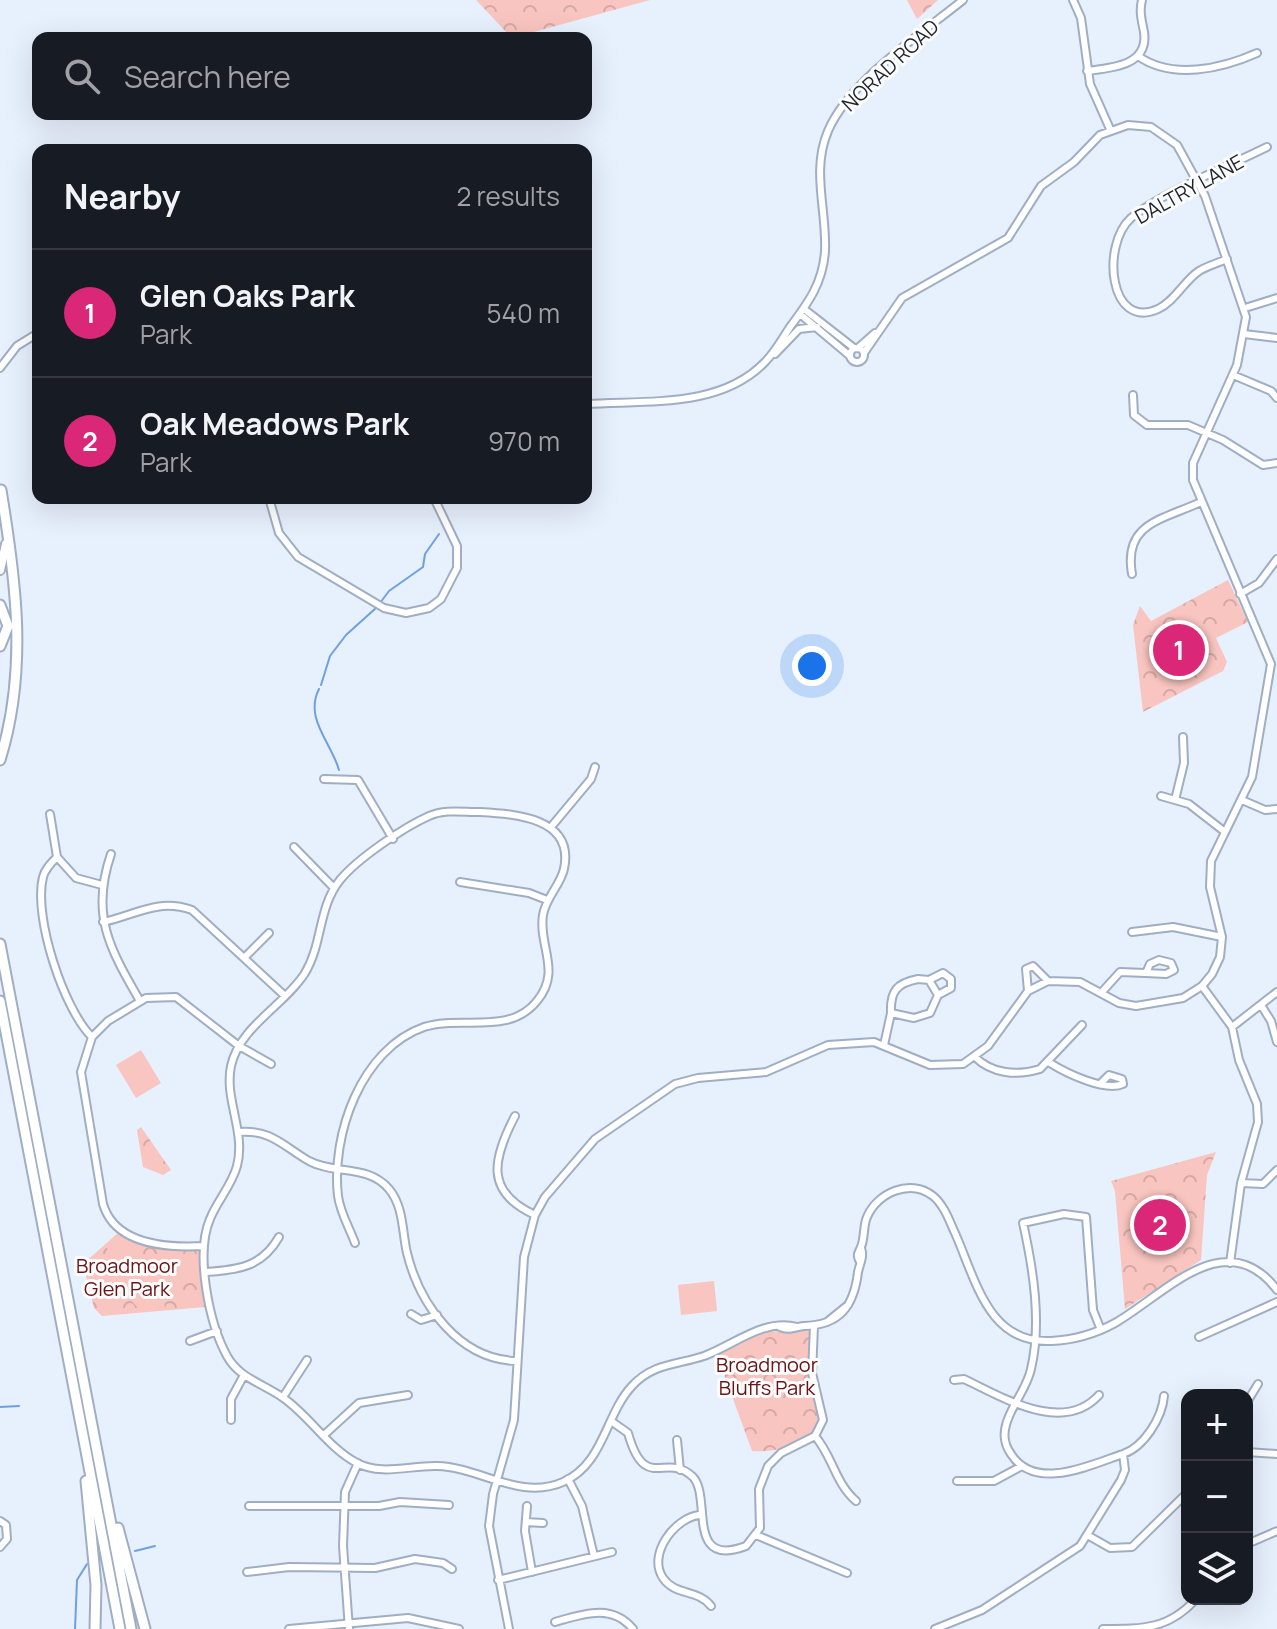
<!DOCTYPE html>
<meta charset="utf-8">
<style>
:root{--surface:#171b24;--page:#242831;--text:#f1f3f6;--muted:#9ea1a6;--line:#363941;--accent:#db2777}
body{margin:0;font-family:Manrope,sans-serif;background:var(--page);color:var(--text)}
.controls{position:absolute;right:24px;bottom:24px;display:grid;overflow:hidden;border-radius:16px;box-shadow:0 8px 32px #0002}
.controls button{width:72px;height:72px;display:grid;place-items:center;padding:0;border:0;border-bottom:2px solid var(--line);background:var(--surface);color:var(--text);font:40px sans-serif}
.you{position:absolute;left:812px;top:666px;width:28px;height:28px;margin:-20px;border:6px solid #fff;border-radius:50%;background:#1a73e8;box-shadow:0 0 0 12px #1a73e833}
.badge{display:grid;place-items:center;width:52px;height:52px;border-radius:50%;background:var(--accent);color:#fff;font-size:26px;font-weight:700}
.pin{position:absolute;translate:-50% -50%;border:4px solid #fff;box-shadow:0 2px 8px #0006}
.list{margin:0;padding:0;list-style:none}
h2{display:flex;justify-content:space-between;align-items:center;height:104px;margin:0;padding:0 32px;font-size:34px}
h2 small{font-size:26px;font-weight:400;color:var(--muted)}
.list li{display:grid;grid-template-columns:52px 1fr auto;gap:24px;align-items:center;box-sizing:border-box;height:128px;padding:0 32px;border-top:2px solid var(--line)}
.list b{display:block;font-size:30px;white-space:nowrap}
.list p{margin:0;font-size:26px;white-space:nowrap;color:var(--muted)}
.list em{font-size:26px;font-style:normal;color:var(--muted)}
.icon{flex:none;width:44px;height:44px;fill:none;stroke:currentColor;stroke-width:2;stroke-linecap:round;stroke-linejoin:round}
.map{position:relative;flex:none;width:1277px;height:1629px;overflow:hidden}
.search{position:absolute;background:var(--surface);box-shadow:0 8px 32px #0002;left:32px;top:32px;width:560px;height:88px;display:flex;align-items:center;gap:20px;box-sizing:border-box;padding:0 28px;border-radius:16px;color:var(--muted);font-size:30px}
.panel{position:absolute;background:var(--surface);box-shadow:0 8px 32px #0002;left:32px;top:144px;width:560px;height:360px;border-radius:16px}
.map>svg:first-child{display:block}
</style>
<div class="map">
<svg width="1277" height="1629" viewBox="0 0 1277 1629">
<defs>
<pattern id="park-crowns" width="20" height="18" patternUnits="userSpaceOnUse" patternTransform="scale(2)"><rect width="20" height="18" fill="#f9c5c0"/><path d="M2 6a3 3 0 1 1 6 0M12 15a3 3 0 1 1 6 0" fill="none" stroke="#d5a9a5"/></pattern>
</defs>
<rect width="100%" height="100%" fill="#e7f0fd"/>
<path fill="url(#park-crowns)" d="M476,0H650L512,38Z
M907,0H938L917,19Z
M1228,580L1248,622L1216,638L1227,662L1223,671L1143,712L1133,625L1140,606L1151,621Z
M141,1127L171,1170L163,1175L143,1167L137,1130Z
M1216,1152L1207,1175L1201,1260L1125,1309L1115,1191L1111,1181Z
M119,1232L154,1248L200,1251L205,1307L102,1316L94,1308L83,1264Z
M809,1330C814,1344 808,1359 810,1374C811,1387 818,1399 820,1411C824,1445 775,1453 752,1451L717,1355L764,1332Z"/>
<path fill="#f9c5c0" d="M141,1050L161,1083L136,1098L116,1065Z
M132,1244L134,1269L110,1272L107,1247Z
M155,1269L160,1272L165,1308H138L123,1291L122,1273Z
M714,1281L717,1311L681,1315L678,1285Z"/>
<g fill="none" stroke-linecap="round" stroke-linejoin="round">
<path stroke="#6f9fe3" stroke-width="2" d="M380,603L389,591L423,567L425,554L439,534
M321,685L330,656L346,635L376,608
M319,689C304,718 331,742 339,770
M0,1407L19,1406
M135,1551L155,1546
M75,1629L77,1580L87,1564"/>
<defs>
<path id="minor" d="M1073,0L1081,18L1090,84L1110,129
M1138,56C1172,80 1221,69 1257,53
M1087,71C1111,68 1149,66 1144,32C1142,21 1139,12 1142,0
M1227,259C1218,263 1207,266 1199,271C1184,281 1175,301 1158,309C1109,331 1101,245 1131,218C1159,194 1231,165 1267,147
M1245,308L1277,298
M804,309L854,348
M800,314L850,356
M1244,334L1277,338
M850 355a7 7 0 1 1 14 0a7 7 0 1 1-14 0Z
M858,348L875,333
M775,354L799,329L817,327
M0,368L17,346L38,333
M1233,375L1271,391L1277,398
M1133,395L1134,415L1147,425H1188L1223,440L1263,465L1277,463
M586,404C645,400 720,409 765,362C775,352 782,339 790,327C808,303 823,283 825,251C827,210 811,171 828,131C849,81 921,34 963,0
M269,498L279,533L298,557L384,608L406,613L429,608L441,599L457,568V546L434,498
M1132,574C1123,523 1162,520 1201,502
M1240,594L1259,583L1277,559
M324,779L358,780L393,839
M1161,796L1189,804L1225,832
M1175,800L1184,763L1183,737
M1242,800L1265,810L1277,809
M50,814L57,857
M551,827L591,779L595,767
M294,847L334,888
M111,854C90,915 110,949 140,1001
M460,882L529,893L547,900
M103,922C136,915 157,898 192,910L285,996
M1132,932L1173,927L1222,937
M245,957L269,933
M1159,960L1171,963L1174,970L1166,974L1146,973L1150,964Z
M918,979L929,980L938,995L930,1013L914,1018L891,1013C890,991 897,983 918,979Z
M929,980L943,973L951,979V988L938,995
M1202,986L1232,1027L1239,1060L1257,1104L1258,1122L1241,1183L1230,1263
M1028,991L1026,969L1033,966L1048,981
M1101,993L1120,972L1146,973
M1261,1005L1271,1021L1277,1042
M1232,1027L1277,992
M92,1037C64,1010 33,917 43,877C45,869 51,863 57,857L76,878L102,885
M884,1045L891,1013
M975,1057C992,1074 1017,1076 1040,1069L1082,1025
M1050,1063C1066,1073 1105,1092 1123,1084L1122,1079L1109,1075L1101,1083
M515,1116C493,1158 484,1192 535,1215
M238,1132C271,1129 283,1146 309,1161C335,1175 368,1164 389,1189C404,1207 402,1232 407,1253C420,1306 460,1360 517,1361
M1241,1183L1263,1184L1277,1170
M355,1243C349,1227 340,1212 338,1196C331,1135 361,1049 424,1027C461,1015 509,1036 537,1001C562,971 538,946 543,915C546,897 560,886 564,869C575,817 514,814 479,812C462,812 445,809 429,816C404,827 357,859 340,880C318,907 323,943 305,973C285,1005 239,1027 231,1066C224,1099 246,1132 237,1166C232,1185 217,1201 210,1219C195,1254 209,1323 227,1356C239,1378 262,1383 282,1397C309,1415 328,1448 357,1463C381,1476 411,1465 437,1466C480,1467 520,1501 563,1482C604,1464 605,1415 632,1386C653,1363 677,1365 704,1356C734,1345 764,1318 797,1327
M204,1246C168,1248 115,1245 103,1204L81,1072L92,1037L108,1021L146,998L176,997L239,1046L271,1064
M860,1262C856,1254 858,1254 861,1247C865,1237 863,1226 867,1217C877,1193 910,1178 933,1196C944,1205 949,1220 955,1233C976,1280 988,1344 1051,1341C1073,1340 1095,1334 1115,1323C1164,1295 1226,1222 1277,1290
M206,1272C238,1270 262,1267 279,1237
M411,1314L421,1320L437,1315
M827,1322L848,1305
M780,1327C789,1331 794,1327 804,1326C840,1325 854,1306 858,1272C860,1263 864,1257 861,1248
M1101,1330L1093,1310L1086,1217L1064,1214L1023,1223C1033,1268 1042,1323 1031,1369C1027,1389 1011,1405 1006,1425C1003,1435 1005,1446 1011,1454C1035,1492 1090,1465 1123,1454C1144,1447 1162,1418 1164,1396
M1199,1337L1277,1302
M190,1341L217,1331
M954,1380L964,1379C1002,1397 1063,1435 1099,1395
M283,1397L307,1360
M1247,1402L1258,1384
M231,1420V1399L244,1375
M611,1421L628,1433C645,1494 666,1451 693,1477C712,1497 685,1569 746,1546L760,1528L759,1489L768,1466L781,1453L815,1436L823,1420L812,1373L814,1326
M324,1435L359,1403L408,1395
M815,1436C833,1457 835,1483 856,1501
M677,1440L680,1470
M1247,1452L1277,1454
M568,1479L582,1506L594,1556
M957,1481H994L1020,1467
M249,1506H379L400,1502L449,1505
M527,1506L525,1531L532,1572
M699,1515C675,1518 647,1554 663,1578C675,1596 698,1589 711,1606
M0,1521L6,1525L7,1539L0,1547
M526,1522L543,1523
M756,1535L847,1573
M1089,1536L1110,1548L1132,1547L1187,1493
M1247,1544L1277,1531
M247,1572L289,1567L375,1568L415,1559L443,1563L452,1569
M498,1580L612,1552
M555,1622C583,1614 612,1603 633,1629
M289,1629L408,1618L459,1629
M349,1629L343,1546L345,1492L358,1463
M509,1629L489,1526L493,1494L514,1420L524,1257L535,1215L545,1197L595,1139L675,1084L698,1078L766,1072L828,1045L874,1042L930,1065L963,1064L988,1046L1028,991L1048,981L1080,982L1119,1003L1136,1006L1183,998L1202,986L1212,974L1220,957L1222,937L1210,887L1211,861L1252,777L1271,664L1193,480V463L1237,365L1246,317L1205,196L1177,145L1151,127L1128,125L1100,135L1074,162L1041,186L1008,238L902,298L864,353
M935,1629L982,1610L1080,1546L1121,1480L1125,1470L1123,1454
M1103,1629C1144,1629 1169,1629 1196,1599"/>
<path id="major" d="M0,570L6,544"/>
<path id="highway" d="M0,605L8,626L0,646
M0,760C28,670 16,581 1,490
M0,944L131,1629
M0,1001L120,1629
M86,1481L96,1585L95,1629
M118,1528L145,1629"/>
</defs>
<use href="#minor" stroke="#a0aec3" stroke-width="10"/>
<use href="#major" stroke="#a0aec3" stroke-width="12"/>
<use href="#highway" stroke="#a0aec3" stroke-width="13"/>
<use href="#minor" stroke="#fff" stroke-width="6"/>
<use href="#major" stroke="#fff" stroke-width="8"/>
<use href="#highway" stroke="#fff" stroke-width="9"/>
</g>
<g text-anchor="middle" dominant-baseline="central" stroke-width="6" stroke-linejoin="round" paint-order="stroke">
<g font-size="20" fill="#1e242c" stroke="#fcfcfc">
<text transform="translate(890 65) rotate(-43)">NORAD ROAD</text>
<text transform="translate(1189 189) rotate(-29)">DALTRY LANE</text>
</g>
<g font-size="20" fill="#661416" stroke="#fcfcfc">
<text x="127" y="1265">Broadmoor<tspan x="127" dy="23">Glen Park</tspan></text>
<text x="767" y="1364">Broadmoor<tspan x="767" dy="23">Bluffs Park</tspan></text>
</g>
</g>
</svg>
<div class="controls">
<button>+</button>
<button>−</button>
<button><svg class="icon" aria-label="layers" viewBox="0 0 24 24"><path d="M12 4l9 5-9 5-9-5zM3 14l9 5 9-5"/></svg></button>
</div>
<div class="you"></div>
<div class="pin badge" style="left:1179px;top:650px">1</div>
<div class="pin badge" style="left:1160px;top:1225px">2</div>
<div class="search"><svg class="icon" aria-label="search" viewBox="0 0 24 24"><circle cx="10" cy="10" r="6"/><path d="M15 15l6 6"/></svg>Search here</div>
<section class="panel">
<h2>Nearby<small>2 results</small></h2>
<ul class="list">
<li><span class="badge">1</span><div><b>Glen Oaks Park</b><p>Park</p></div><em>540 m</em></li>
<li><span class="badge">2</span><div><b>Oak Meadows Park</b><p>Park</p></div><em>970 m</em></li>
</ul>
</section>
</div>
